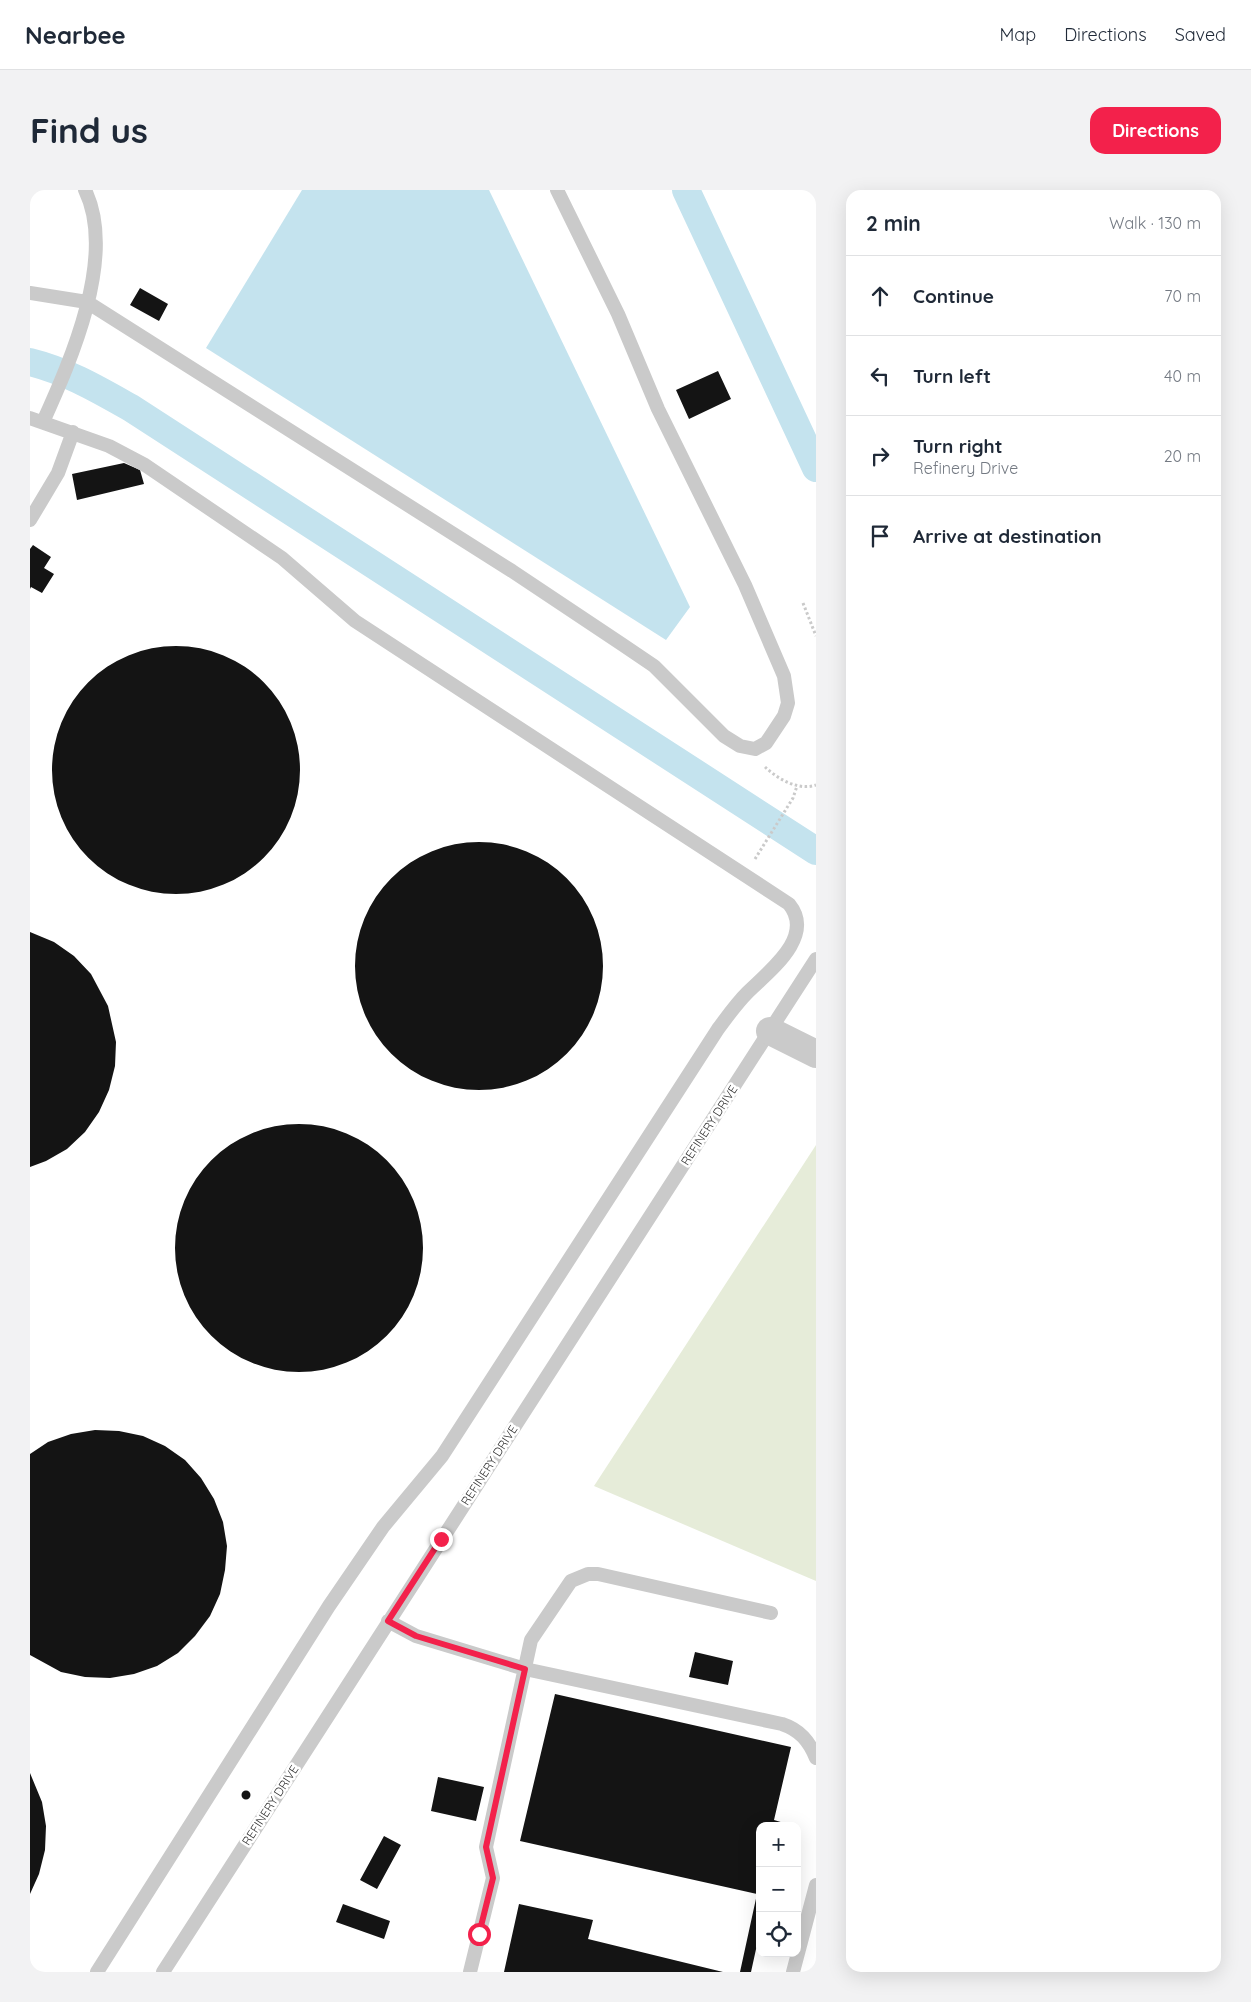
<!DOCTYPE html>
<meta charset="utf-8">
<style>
:root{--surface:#fff;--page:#f2f2f3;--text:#1f2937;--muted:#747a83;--line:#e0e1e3;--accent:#f3214b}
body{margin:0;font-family:Quicksand,sans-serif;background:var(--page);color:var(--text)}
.controls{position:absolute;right:15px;bottom:15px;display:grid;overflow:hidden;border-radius:10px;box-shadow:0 5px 20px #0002}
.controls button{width:45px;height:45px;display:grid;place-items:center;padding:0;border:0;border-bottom:1px solid var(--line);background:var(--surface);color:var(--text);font:25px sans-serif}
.stop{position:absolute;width:15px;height:15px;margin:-11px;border:4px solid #f3214b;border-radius:50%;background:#fff}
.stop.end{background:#f3214b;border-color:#fff;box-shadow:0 1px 5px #0008}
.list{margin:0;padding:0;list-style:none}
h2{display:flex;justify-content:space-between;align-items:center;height:65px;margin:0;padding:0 20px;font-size:21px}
h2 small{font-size:16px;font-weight:400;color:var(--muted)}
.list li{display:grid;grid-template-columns:32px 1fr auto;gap:15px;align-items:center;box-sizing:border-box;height:80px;padding:0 20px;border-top:1px solid var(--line)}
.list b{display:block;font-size:19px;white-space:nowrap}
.list p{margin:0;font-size:16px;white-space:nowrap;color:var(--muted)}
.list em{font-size:16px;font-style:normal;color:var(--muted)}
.icon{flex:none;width:28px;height:28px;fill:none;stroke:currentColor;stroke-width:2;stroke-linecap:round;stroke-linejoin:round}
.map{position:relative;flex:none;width:786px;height:1782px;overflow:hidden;border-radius:15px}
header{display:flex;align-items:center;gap:30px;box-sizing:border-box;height:70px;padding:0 25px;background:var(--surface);border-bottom:1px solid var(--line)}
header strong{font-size:24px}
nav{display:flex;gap:28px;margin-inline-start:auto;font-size:18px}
.intro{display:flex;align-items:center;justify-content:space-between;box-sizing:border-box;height:120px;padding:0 30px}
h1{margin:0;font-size:35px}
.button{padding:12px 22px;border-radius:15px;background:var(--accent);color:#fff;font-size:18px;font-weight:700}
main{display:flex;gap:30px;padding:0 30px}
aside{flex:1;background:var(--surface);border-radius:15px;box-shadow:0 5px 20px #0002}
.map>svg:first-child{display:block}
</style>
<header>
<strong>Nearbee</strong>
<nav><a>Map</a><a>Directions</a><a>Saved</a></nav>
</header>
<div class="intro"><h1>Find us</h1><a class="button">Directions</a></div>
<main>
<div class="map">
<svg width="786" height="1782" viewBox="0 0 786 1782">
<rect width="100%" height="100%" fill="#fff"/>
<path fill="#e6ecd9" d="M786,955V1391L564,1296Z"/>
<path fill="#c4e3ee" d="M272,0H459L660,417L636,450L176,158Z"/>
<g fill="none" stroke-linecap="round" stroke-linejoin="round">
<path stroke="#c4e3ee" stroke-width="28" d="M656,0L786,278
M0,172C37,181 69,200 101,218L786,661"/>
</g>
<path fill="#141414" d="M110,98L138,114L129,131L100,115Z
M688,181L701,209L659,229L646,200Z
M94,273L110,280L114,294L47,310L42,284Z
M3,355L21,367L14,378L24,384L12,403L1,397L0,399V359Z
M22 580a124 124 0 1 1 248 0a124 124 0 1 1-248 0Z
M325 776a124 124 0 1 1 248 0a124 124 0 1 1-248 0Z
M0,742L24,752L44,766L61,784L78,816L86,852L85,876L79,900L69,922L55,942L37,959L16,971L0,977Z
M145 1058a124 124 0 1 1 248 0a124 124 0 1 1-248 0Z
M65,1240L89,1241L113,1246L135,1256L155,1270L171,1288L184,1309L193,1332L197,1356L195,1380L190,1404L180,1426L165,1446L148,1463L127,1476L104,1484L80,1488L55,1487L31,1482L0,1465V1264L18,1252L41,1244Z
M665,1462L703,1471L698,1495L659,1487Z
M525,1504L761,1557L744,1630L754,1633V1636H730V1741L721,1782H710L727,1704L490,1651Z
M0,1583L12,1612L16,1636L15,1660L9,1684L0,1704Z
M408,1587L454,1597L446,1631L401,1621Z
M211.5 1605a4.5 4.5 0 1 1 9 0a4.5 4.5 0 1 1-9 0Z
M354,1646L371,1655L347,1699L330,1690Z
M313,1714L360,1731L354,1749L306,1732Z
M489,1714L563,1730L558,1749L693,1782H474Z"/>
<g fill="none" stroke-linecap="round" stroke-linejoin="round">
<path stroke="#cacaca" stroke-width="3" stroke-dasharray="2.5 2.5" stroke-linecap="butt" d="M773,413L786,446
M735,577C748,589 768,601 786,595
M725,669L763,608L767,596"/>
<path stroke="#cacaca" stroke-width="14" d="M0,103L57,112L482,381L593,455L624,476L694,546L710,556L725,559L736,553L754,526L758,513L754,486L715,395L628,219L588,124L527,0
M0,228L79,256L115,275L252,368L325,431L759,714C786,747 738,782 717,803C706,814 697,827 688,839L412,1266L353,1337L299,1416L67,1782
M13,232C41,170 87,66 55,0
M0,330L28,283L43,242
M358,1431L386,1446L495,1479L752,1534C770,1540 779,1551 786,1568
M133,1782L786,769
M440,1782L463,1688L456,1657L501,1450L541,1391L558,1384H568L741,1423
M763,1782L786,1695"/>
<path stroke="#cacaca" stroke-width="28" d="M740,841L786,864"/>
</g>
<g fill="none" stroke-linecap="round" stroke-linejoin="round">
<path stroke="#f3214b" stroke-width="6" d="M411,1349L358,1431L386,1446L495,1479L456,1657L463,1688L449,1744"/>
</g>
<g text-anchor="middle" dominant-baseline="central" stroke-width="5" stroke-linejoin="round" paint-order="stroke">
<g font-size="12" fill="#2d2d2d" stroke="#fff">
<text transform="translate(679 935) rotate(-57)">REFINERY DRIVE</text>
<text transform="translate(459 1275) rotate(-57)">REFINERY DRIVE</text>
<text transform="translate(240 1615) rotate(-57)">REFINERY DRIVE</text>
</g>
</g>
</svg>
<div class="controls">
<button>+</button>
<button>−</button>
<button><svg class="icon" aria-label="locate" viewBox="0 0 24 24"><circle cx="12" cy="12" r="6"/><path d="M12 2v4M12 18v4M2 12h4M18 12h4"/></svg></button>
</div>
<div class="stop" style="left:449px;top:1744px"></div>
<div class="stop end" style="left:411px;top:1349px"></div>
</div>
<aside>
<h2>2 min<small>Walk · 130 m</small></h2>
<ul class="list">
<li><svg class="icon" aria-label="ahead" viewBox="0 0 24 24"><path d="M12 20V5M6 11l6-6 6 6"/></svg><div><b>Continue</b></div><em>70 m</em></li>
<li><svg class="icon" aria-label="left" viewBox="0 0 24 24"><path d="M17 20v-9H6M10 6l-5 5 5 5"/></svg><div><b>Turn left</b></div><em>40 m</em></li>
<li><svg class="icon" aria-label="right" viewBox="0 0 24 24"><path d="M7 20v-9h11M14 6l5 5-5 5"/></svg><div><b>Turn right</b><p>Refinery Drive</p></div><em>20 m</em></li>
<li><svg class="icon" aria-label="arrive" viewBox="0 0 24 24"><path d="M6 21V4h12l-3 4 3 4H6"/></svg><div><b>Arrive at destination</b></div></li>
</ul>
</aside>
</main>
